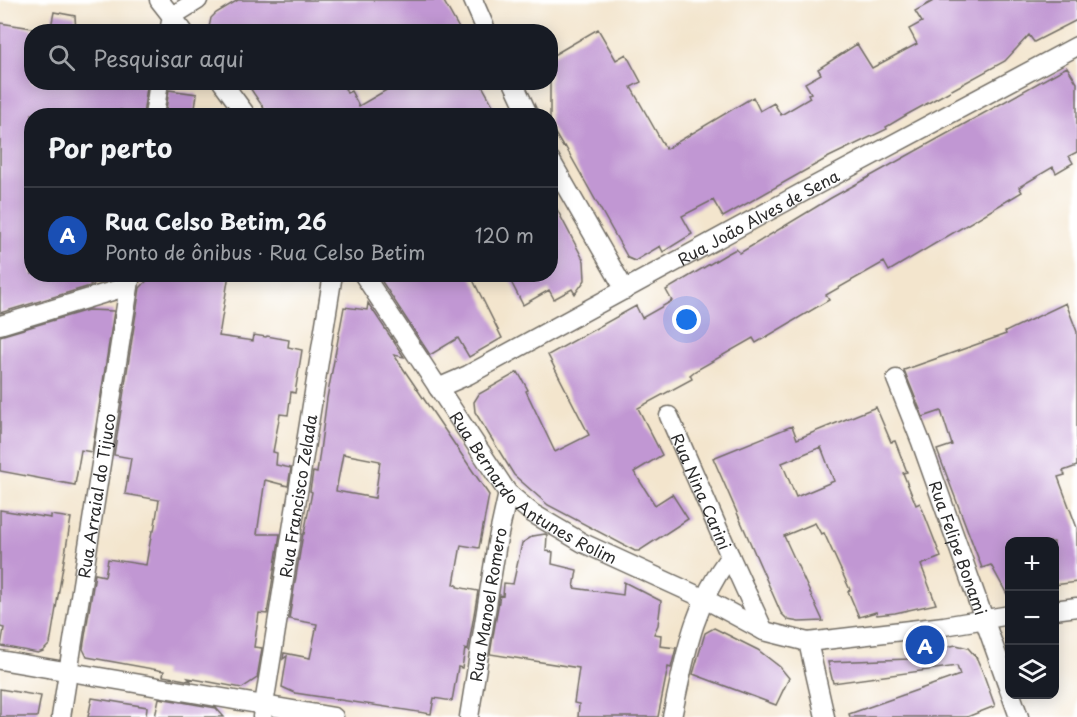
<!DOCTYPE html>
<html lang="pt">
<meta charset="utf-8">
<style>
:root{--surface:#171b24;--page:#242831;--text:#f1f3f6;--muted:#9ea1a6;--line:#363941;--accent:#ea580c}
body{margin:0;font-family:"Playpen Sans",sans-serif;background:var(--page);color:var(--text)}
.controls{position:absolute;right:18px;bottom:18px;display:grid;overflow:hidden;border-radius:12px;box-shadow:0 3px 15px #0003}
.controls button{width:54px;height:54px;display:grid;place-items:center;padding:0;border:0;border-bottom:2px solid var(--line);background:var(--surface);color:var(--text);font:30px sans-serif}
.you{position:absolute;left:687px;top:320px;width:21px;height:21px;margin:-15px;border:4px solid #fff;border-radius:50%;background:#1a73e8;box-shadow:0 0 0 9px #1a73e833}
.badge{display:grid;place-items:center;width:39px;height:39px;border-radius:50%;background:var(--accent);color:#fff;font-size:20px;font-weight:700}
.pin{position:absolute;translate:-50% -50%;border:3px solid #fff;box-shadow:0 2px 6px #0006}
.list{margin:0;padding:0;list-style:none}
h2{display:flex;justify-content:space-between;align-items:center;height:78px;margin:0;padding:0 24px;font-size:26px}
h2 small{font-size:20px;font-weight:400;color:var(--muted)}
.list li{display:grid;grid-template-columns:39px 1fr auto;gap:18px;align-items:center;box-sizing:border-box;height:96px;padding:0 24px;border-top:2px solid var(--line)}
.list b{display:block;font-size:22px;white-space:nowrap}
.list p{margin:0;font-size:20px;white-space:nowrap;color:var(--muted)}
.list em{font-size:20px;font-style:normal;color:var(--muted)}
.icon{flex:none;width:33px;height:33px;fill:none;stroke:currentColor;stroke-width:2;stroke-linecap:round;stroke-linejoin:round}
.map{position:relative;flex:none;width:1077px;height:717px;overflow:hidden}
.search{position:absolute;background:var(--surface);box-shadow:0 3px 15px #0003;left:24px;top:24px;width:534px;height:66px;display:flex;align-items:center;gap:15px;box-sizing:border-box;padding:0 21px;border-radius:24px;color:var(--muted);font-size:22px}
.panel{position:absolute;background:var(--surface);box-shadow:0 3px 15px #0003;left:24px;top:108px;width:534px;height:174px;border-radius:24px}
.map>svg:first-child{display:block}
</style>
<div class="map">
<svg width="1077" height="717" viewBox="0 0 1077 717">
<rect width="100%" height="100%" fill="#fff"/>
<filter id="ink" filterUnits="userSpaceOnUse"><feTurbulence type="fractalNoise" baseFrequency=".0167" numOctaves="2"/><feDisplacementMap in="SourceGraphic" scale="12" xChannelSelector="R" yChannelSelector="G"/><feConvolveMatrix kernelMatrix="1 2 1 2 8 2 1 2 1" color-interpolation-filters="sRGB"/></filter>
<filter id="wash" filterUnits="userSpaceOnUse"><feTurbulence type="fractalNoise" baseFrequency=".008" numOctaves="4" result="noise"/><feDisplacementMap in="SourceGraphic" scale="24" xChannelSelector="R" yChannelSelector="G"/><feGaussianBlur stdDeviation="1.35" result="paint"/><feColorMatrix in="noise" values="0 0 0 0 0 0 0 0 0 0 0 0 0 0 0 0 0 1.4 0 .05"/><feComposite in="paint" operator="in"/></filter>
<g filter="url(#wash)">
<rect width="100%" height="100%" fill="#f3e5cd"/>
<g id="blocks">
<path fill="#c197d3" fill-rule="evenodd" d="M238,0H443L461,32H208L211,18L216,13Z
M935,0H1077V20L1034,42L1029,35L1005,61L908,114L886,127L887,129L829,157L723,217L713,200L682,216L692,234L663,252L660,246L635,261L628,258L565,146L563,147L550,125V57L598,29L616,60L626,54L641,82L631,87L666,149L753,97L760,111L774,103L781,115L810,98L808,94L811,93L805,83L821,74L818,69L857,44L872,68L898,54L917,44L909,29L922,22L915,11Z
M54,12L75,16L76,32H50Z
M0,23L32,28V82H139V85L147,87L143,115L120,110L119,116L32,114V274H109L90,286L0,313Z
M1067,67L1077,83V152L1069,156L1073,163L1056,173L1053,167L1019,187L1022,192L889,271L884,262L826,295L829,300L756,343L753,338L695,371L690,375L692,379L638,408L662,455L634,472L655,505L672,494L688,519L639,551H635L548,505L514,475L475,412L474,402L479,394L518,372L528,390L526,391L555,452L589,435L548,355L636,306L642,318L672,301L666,290L725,255L736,249L740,253L831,198Z
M246,82H342L347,93L351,91L359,106L400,82H480L499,116H269Z
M169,90L197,94L194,116H165Z
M550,196L584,261L585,280L575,294L572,289L554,299L549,290L523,305L507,274H550Z
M153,274H229L219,336L253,341L254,335L266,337L267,336L289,340L288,347L302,350L295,393L291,392L288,415L280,414L273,452L277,453L276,465L291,468L288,486L265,480L257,534H280L267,614L259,613L254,647L262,648L257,678L242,688L188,678L191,681L163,676L164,671L87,657L83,649L95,574L105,576L108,559L146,565L152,531H154L159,500L125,494L131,458L114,455L140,288Z
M377,274H470L502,338L469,357L458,338L430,355Z
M368,303L404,357L394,355L489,495L479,548L461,545L454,584L457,585V587L478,591L468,650L465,649L462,668L458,667L452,701L434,698L431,714L295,693L282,687L287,656L283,659L284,653L310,658L317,624L289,619L303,534H304L312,492L310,491L313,472L317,473L327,398L344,307L367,310ZM343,454L380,461L375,498L336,491Z
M1066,303L1077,332V466L1063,471L1065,475L1058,477L1077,528V582L1054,585V542H1010V600L991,565L982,568L937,450L952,445L941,411L923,417L904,370L1006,334L1005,332Z
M88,310L114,311L92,452L81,450L75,485L0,471V336Z
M876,407L891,442L895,441L907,472L903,473L916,505L920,503L941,557L921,565L936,604L895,613L877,615L876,612L859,617L848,591L850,590L824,533L821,534L815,523L784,536L823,621L799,622L788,620L781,613L713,458L792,426L797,439ZM821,447L834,481L796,497L782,463Z
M0,510L51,518V515L71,518L50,644L43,651L38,653L1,646L4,628L0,627Z
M545,534L547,535L546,551L553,552L552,564L577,570L574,588L623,595L624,582L661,601L658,625L654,634L661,635L660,646L676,648L671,668L668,667L658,717H578L579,704L574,703L579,668L490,654L500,595L503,596L504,583L513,584L522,543L533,536Z
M714,628L758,650L780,667L789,678L776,705L693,674L705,633Z
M956,645L968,648L976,657L982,670L995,706L967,717H850L849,714L960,675L957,666L833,683L828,662L909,659L907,655Z
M0,689L41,696L37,717H0Z
M92,698L147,707L146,717H88Z
M159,698L216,708L224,717H155Z"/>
</g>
</g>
<g filter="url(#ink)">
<use href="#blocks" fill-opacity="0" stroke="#716c64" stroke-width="1.5"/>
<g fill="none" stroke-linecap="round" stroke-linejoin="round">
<defs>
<g id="street">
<path d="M159,0L184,32"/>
<path d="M473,0L487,32"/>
<path d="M169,32L172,16L198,0"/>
<path d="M222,82L247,116"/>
<path d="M513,82L529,116"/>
<path d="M154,116L159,82"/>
<path d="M550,159L625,290"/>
<path id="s1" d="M363,274L508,493L532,513L583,543L703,598L764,631L808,642L825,717"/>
<path d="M0,325L129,286"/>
<path id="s2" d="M896,379L921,442L1019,717"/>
<path id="s3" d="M438,388L468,375L807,190L1077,46"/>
<path id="s4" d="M669,416L730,556C692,607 685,657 672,717"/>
<path d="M730,556L764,631"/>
<path d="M1054,610L1077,607"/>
<path d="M808,642L944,626L1010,615"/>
<path d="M0,660L334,717"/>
<path id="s5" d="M61,717L131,274"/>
<path id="s6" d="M262,717L333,274"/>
<path id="s7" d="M469,717L497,543L508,493"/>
</g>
</defs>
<use href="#street" stroke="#716c64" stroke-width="21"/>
<use href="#street" stroke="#fff" stroke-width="18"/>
</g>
</g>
<g text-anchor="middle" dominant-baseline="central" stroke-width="4.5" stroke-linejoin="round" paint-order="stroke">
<g font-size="16" fill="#2b2b2b" stroke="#fff">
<text stroke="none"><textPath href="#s3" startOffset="363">Rua João Alves de Sena</textPath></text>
<text stroke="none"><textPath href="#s1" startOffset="278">Rua Bernardo Antunes Rolim</textPath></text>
<text stroke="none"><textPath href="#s4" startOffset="82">Rua Nina Carini</textPath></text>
<text stroke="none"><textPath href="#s5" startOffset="224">Rua Arraial do Tijuco</textPath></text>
<text stroke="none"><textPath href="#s6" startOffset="224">Rua Francisco Zelada</textPath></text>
<text stroke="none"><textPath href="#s2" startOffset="180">Rua Felipe Bonami</textPath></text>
<text stroke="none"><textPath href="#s7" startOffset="114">Rua Manoel Romero</textPath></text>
</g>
</g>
</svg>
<div class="controls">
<button>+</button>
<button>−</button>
<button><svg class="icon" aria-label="layers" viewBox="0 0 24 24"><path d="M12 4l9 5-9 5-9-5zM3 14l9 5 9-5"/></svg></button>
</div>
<div class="you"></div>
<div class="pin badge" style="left:925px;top:645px;background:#1a4fb4">A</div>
<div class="search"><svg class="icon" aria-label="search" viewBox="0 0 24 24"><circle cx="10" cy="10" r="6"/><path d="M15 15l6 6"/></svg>Pesquisar aqui</div>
<section class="panel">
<h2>Por perto<small></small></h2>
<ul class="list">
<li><span class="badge" style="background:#1a4fb4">A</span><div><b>Rua Celso Betim, 26</b><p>Ponto de ônibus · Rua Celso Betim</p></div><em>120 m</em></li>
</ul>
</section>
</div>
